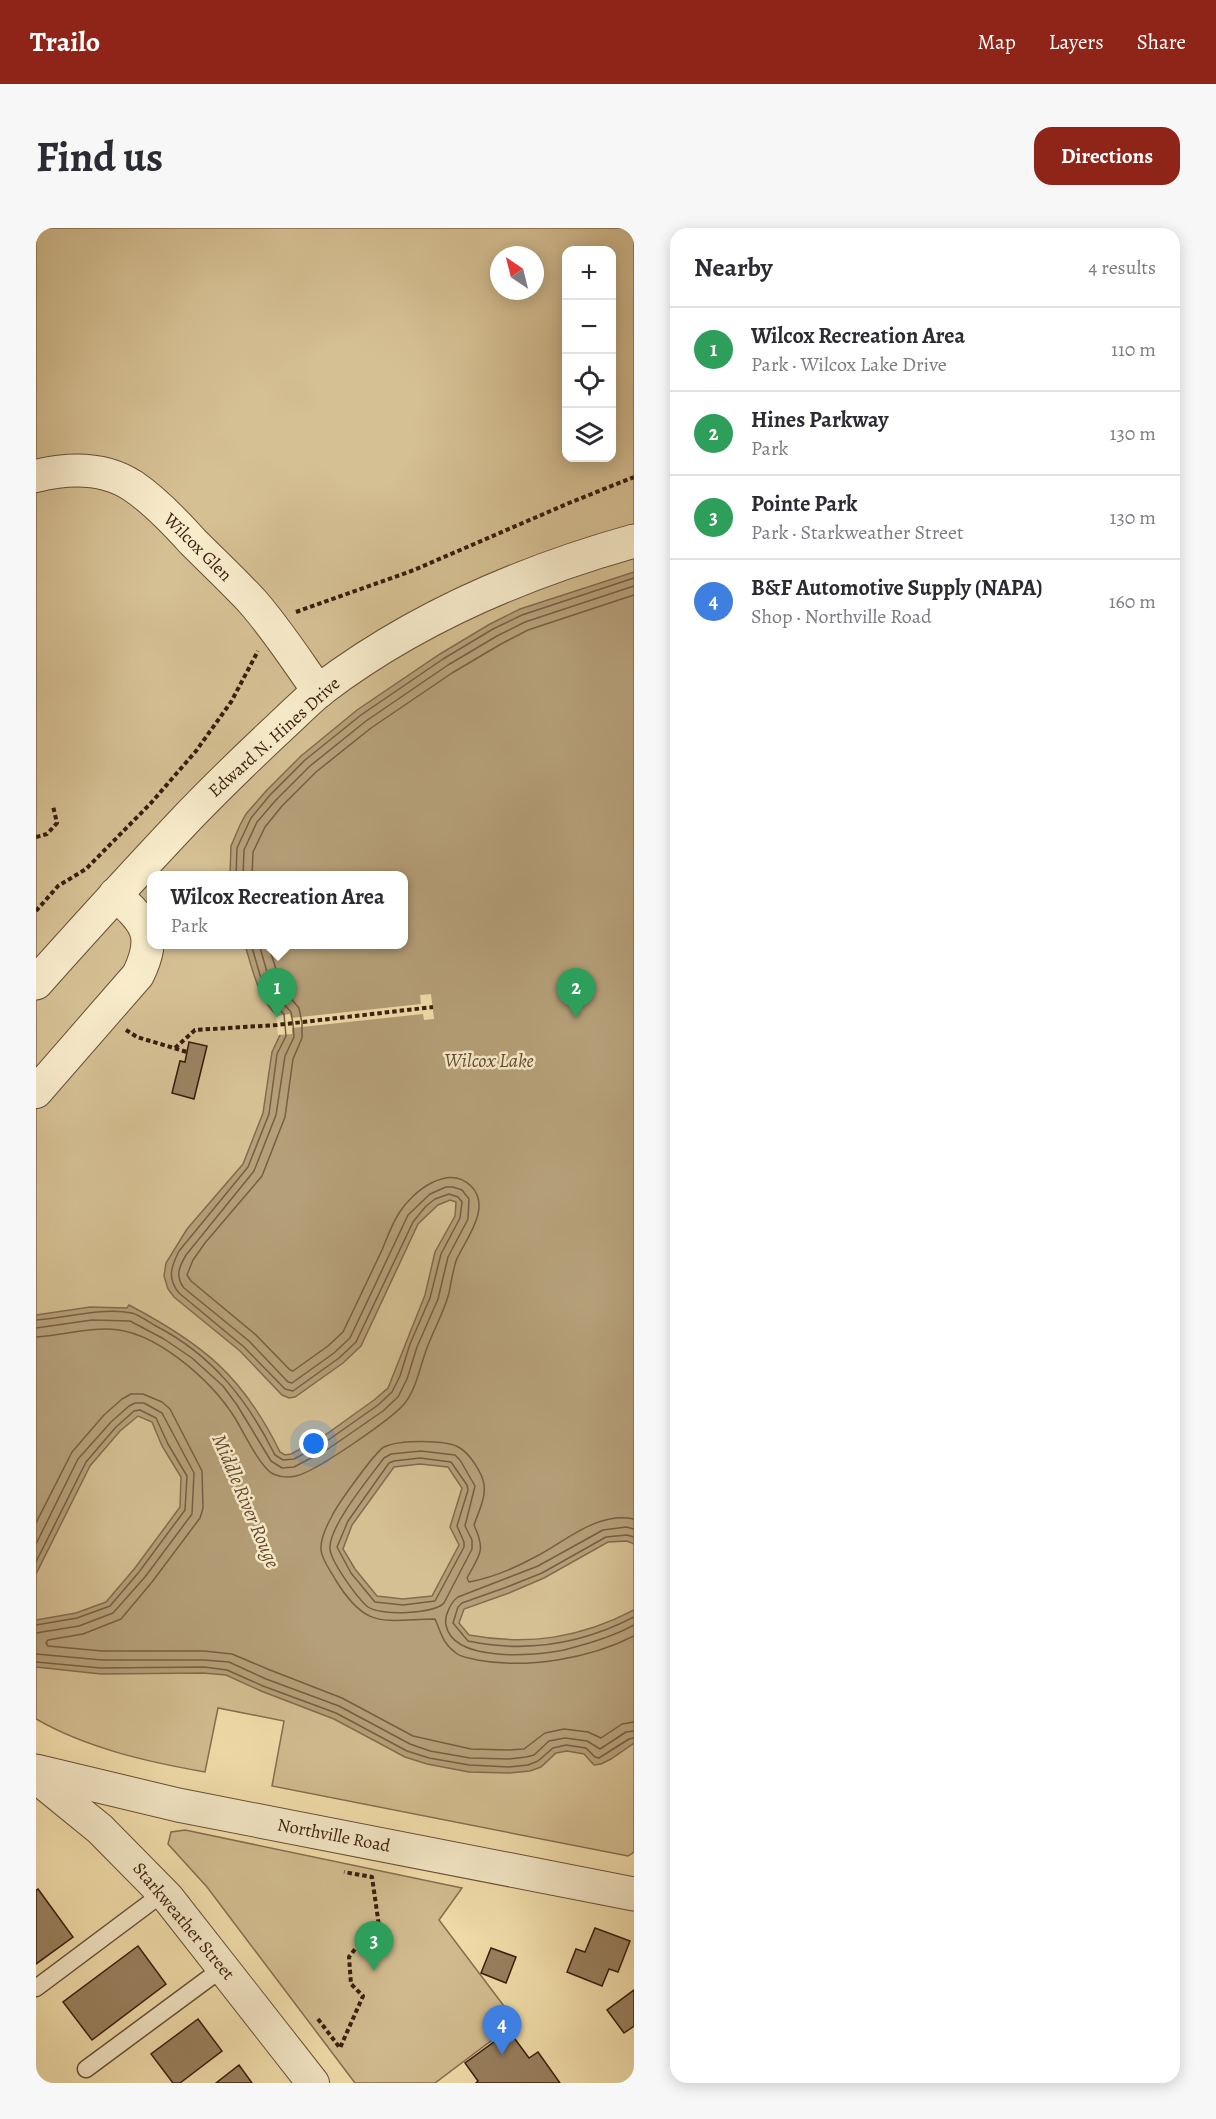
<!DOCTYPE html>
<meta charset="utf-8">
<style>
:root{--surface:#fff;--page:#f7f7f7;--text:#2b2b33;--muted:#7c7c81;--line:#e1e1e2;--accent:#8f2418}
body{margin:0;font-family:Alegreya,serif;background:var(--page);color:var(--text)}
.controls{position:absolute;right:18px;top:18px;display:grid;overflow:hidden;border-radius:12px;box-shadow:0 3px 15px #0003}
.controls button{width:54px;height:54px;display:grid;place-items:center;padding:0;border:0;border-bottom:2px solid var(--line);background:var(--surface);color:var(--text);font:30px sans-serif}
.compass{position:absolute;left:454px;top:18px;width:54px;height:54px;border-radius:50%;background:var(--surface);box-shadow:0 3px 15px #0003;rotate:325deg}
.you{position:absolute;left:278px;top:1216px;width:21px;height:21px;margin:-15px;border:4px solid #fff;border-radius:50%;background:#1a73e8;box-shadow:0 0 0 9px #1a73e833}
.badge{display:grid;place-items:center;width:39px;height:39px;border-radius:50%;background:var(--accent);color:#fff;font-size:20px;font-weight:700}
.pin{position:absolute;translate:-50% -50px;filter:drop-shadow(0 2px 3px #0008)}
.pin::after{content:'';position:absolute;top:32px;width:21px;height:18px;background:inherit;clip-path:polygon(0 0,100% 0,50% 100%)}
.popup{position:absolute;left:111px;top:643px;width:261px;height:78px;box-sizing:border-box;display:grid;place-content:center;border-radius:12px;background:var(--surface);filter:drop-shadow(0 2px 4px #0005);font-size:20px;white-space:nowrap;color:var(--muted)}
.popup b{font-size:22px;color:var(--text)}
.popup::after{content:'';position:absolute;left:50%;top:100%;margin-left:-12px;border:12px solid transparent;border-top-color:var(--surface)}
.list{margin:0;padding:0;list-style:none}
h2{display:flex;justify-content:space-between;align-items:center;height:78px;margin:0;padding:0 24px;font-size:26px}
h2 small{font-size:20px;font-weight:400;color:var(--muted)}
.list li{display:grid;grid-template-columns:39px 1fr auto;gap:18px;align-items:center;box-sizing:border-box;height:84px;padding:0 24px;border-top:2px solid var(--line)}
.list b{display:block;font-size:22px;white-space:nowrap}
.list p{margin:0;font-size:20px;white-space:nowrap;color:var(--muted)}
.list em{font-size:20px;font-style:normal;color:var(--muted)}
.icon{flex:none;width:33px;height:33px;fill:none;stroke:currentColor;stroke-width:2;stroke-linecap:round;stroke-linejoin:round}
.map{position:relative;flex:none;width:598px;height:1855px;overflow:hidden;border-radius:18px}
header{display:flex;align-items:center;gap:36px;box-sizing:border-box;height:84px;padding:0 30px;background:var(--accent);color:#fff}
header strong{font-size:28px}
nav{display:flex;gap:33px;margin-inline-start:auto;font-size:21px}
.intro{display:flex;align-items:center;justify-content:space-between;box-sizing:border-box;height:144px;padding:0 36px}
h1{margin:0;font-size:42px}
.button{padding:15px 27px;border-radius:18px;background:var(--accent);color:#fff;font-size:21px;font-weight:700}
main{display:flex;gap:36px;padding:0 36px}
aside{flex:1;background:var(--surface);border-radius:18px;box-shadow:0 3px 15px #0003}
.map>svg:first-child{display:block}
</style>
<header>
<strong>Trailo</strong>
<nav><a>Map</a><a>Layers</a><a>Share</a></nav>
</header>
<div class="intro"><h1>Find us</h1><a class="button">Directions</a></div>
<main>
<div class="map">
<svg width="598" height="1855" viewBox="0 0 598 1855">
<rect width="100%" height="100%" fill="#f5e2af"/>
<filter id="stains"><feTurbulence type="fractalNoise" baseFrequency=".00333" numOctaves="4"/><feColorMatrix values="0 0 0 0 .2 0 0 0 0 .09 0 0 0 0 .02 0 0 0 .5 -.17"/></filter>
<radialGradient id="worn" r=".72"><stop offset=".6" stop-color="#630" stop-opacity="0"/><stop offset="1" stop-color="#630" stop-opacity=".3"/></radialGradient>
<path fill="#d5c093" stroke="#876e50" stroke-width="1.5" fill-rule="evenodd" d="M0,0H598V1624L592,1628L236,1558L248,1493L182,1480L169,1544C112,1534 50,1520 0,1491ZM530,22H576V230H530ZM463,27H499V63H463ZM115,648H367V716H115Z
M149,1602L426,1660L403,1692L480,1794L399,1855H319L171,1659L132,1616L135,1604Z"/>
<path fill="#b59f78" stroke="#836b4d" stroke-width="1.5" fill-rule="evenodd" d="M598,344V1316L591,1313L572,1314L508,1350L473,1365L428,1381L423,1395L433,1407C492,1418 545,1410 598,1382V1515L575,1531L565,1536L558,1537L548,1526L531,1523L520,1525L505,1539L494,1543L473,1545L433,1544L391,1536L369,1529L298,1491L225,1463L190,1447L167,1445L65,1446L0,1439V1392L40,1385L70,1374L99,1340L144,1279L145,1249L126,1218L116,1194L102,1188L84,1203L54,1238L0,1346V1087L54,1079L91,1080L93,1077C167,1116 207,1148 244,1224L249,1227L255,1226L285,1210L338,1172L352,1160L389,1067L399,1024L419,988L420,974L414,972L402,977L382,996L325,1118L307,1135L259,1169L253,1170L246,1167L204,1123L138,1069L132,1061L128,1048L130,1035L151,1001L207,936L227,885L236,824L244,807L242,788C223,773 216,740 209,717L367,716V648L194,647L195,618L204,597L210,586L230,563L265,528L321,482L404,426L454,396L484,381ZM384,1236L412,1239L426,1260L414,1299L423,1317L396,1368L367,1371L341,1368L319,1341L307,1321L316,1297L358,1239Z"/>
<path fill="#f5e2af" d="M395,766L398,791L388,792L387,786L256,800V806L242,807L240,788L254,786L255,790L385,776L384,767Z"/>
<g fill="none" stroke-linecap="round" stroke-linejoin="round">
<path stroke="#775e42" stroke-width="1.5" d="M200,648L201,620L215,590L234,567L269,532L325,487L407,431L457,401L486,387L598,350
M207,648L208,622L221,594L240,572L274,538L330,493L412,437L461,408L489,394L598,358
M216,648L217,624L229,599L246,578L280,544L335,500L416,445L465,416L492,402L598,367
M0,1092C30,1090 66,1079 96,1085C103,1087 113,1094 120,1098C176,1127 211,1171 239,1227L247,1232L258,1231L288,1215L342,1177L356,1164L364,1148L374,1116L394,1070L405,1026L424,990L426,974L422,969L413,966L399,971L390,978L377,994L320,1114L303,1130L257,1163L249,1161L208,1119L143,1065C131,1050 135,1039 143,1023L212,939L233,886L241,826L250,808L248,786L239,778L224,747L215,716
M0,1100L56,1092L94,1093L128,1111L156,1130L187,1158L201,1177L235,1233L246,1240L258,1239L292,1221L347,1183L362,1169L371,1151L381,1119L402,1071L412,1029L432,991L433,971L426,962L417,959H410L394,966L372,987L314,1110L298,1125L256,1155L252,1154L213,1113L148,1060C139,1048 143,1039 150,1027L218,943L240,887L249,828L258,809L257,796L255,784L245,773L231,744L223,716
M0,1109C24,1108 48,1100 73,1101C119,1102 175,1152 199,1190C208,1205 224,1239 237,1246C244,1249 252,1250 260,1248C279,1244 356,1191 369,1175C381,1159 384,1138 391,1120C398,1101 408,1084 413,1065C415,1054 417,1043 420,1033C428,1013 457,980 435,958C412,935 376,964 363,985C356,996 351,1010 346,1022C333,1049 320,1077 307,1104L292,1118L257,1143L254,1142L220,1107L155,1053L151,1047L157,1032L169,1015L226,948L249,889L257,831L266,810V795L263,780L252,767L240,741L232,716
M385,1223L419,1227L424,1232L439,1258L429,1298L436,1312V1321L408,1375C398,1386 345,1388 332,1379C322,1371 295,1334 294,1321C292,1299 334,1249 348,1230L355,1226Z
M384,1230L415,1234L431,1257L432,1262L421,1298L428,1314V1319L399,1373L367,1377L339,1374L315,1345L301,1319L312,1293L353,1235L358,1233Z
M598,1291C561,1283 529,1314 499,1329C479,1340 455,1350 433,1354L431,1350C444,1326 450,1323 438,1297C442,1285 450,1270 448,1257C447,1246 434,1226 424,1220C410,1211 362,1212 348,1219C339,1224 301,1277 296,1288C291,1297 284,1311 285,1322C286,1332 294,1342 299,1351C330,1402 346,1392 399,1391C405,1404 406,1415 420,1425C426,1430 434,1430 441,1432C491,1441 553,1431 598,1408
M0,1295L36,1224L68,1187L86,1171L95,1166H107L126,1174L134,1181L166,1243L167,1280L164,1290L116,1354L85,1391L47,1406L12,1412L10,1415L12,1418L66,1423H168L196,1426L234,1442L306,1470L377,1508L435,1521L472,1522L488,1521L509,1505L528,1501L552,1504L565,1510L586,1496L598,1494
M598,1301L590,1299L567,1302L502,1338L422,1369C415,1374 408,1388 410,1397C417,1435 500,1428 528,1422C552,1416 577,1409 598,1397
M598,1309L591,1307L570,1309L506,1345L471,1359L426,1375L422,1379L417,1395L432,1413C489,1425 546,1416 598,1389
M0,1316L42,1231L75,1194L93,1178L99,1175H108L126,1185L158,1245L156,1286L109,1349L77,1385L43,1398L0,1405
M0,1334L50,1234L80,1199L98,1183L104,1182L120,1190L132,1216L151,1248L149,1282L103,1344L74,1378L41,1390L0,1397
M0,1426L66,1432H168L193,1434L230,1451L303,1478L374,1516L394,1523L434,1530L473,1531L490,1529L498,1527L513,1513L529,1510L551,1513L564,1521L590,1504L598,1503
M0,1434L65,1440L168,1439L191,1442L227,1458L300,1485L371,1523L393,1530L433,1537L473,1539L492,1537L502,1533L517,1520L530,1517L550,1520L559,1529L563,1530L593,1511L598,1510"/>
</g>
<path fill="#9b8361" stroke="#391c0d" stroke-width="1.5" d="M153,814L171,818L158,871L136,865L144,833L149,834Z
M2,1661L37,1709L0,1736V1662Z
M559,1700L594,1713L582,1744L573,1741L566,1758L531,1744L540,1721L549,1724Z
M102,1718L130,1756L56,1812L27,1774Z
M455,1720L480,1729L470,1755L445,1745Z
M598,1762V1798L588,1805L571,1782Z
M162,1791L186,1823L144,1855H137L115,1826Z
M473,1803L493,1830L502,1824L524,1855H440L442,1853L429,1835Z
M203,1837L216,1855H180Z"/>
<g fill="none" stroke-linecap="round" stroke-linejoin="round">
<defs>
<path id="service" d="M0,1760L127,1665
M50,1841L188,1739"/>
<path id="minor" d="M0,248C32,240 68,239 97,258C119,273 139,294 157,314C176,333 196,352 215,372C240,400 261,433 283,464
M0,864L102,747C122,706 109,694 79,666
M0,1549L64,1601L132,1670L277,1855"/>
<path id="tertiary" d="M0,755C50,699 101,643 153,588C183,557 213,528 244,499C257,487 270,474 284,462C376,392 487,344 598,313
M0,1543L142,1577L598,1666"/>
</defs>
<use href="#service" stroke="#684e36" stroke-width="19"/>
<use href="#minor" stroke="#684e36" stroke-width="34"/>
<use href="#tertiary" stroke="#684e36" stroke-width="35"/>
<path stroke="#391c0d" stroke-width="4" stroke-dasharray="4.5 3" stroke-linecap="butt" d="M260,384L378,342L533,275L598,249
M0,609L11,606L21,595L17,578
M0,683L22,658L50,641L115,575L160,523L195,474L222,423
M90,802L101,809L151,824
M139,820L159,802L241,797L397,779
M282,1791L304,1820L327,1768L315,1756L313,1729L326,1712L344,1705L336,1649L308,1644"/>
<use href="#service" stroke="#f8eccb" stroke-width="16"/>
<use href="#minor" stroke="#f8eccb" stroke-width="32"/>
<use href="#tertiary" stroke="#f8eccb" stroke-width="33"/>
</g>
<g text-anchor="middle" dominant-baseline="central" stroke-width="5" stroke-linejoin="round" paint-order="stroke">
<g font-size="18" fill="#391c0d" stroke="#f8eccb">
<text transform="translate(162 319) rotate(45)">Wilcox Glen</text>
<text transform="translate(238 509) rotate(-42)">Edward N. Hines Drive</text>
<text transform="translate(298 1607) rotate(11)">Northville Road</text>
<text transform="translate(148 1693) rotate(50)">Starkweather Street</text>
</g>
<g font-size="20" font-style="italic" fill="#644a32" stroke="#f8eccb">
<text x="453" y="832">Wilcox Lake</text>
<text transform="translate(210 1273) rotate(67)">Middle River Rouge</text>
</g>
</g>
<rect width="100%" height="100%" filter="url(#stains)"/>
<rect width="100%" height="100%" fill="url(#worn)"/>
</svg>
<div class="controls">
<button>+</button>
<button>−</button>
<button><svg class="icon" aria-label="locate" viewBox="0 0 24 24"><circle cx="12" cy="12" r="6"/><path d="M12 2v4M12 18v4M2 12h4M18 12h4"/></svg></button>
<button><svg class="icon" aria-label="layers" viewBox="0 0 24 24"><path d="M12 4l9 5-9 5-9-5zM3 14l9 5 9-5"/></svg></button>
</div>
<svg class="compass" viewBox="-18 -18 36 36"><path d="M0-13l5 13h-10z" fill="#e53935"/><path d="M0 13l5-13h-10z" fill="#7c7c81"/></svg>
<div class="you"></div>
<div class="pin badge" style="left:241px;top:790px;background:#2e9e5b">1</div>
<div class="popup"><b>Wilcox Recreation Area</b>Park</div>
<div class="pin badge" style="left:540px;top:790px;background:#2e9e5b">2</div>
<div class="pin badge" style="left:338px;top:1743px;background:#2e9e5b">3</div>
<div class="pin badge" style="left:466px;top:1827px;background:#3f7fe0">4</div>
</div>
<aside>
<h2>Nearby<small>4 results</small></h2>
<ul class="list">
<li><span class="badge" style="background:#2e9e5b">1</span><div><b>Wilcox Recreation Area</b><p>Park · Wilcox Lake Drive</p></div><em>110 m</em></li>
<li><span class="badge" style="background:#2e9e5b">2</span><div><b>Hines Parkway</b><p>Park</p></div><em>130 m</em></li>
<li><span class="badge" style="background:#2e9e5b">3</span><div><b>Pointe Park</b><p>Park · Starkweather Street</p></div><em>130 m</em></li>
<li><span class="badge" style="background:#3f7fe0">4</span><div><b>B&amp;F Automotive Supply (NAPA)</b><p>Shop · Northville Road</p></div><em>160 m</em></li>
</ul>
</aside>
</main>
